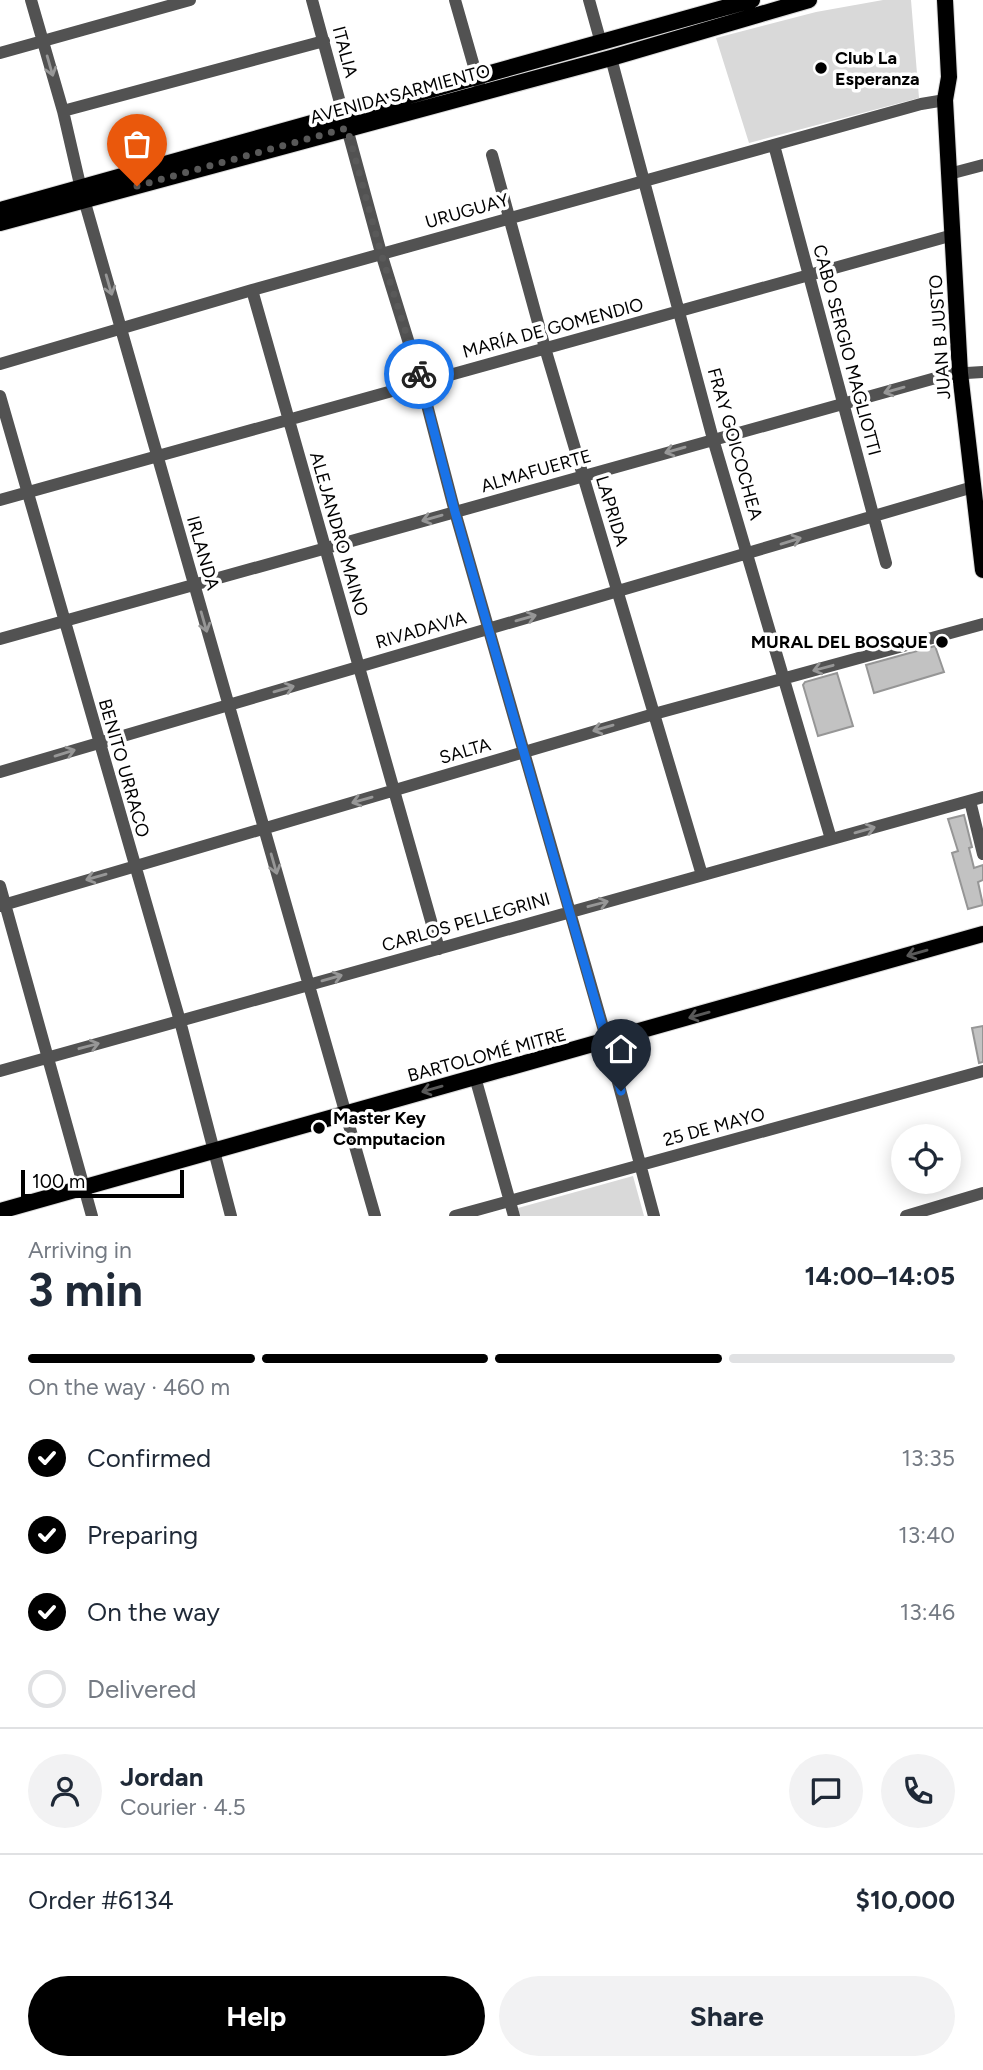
<!DOCTYPE html>
<meta charset="utf-8">
<style>
:root{--surface:#fff;--page:#f2f2f3;--text:#1f2937;--muted:#747a83;--line:#e0e1e3;--accent:#000}
body{margin:0;font-family:Figtree,sans-serif;background:var(--page);color:var(--text);height:100vh;display:flex;flex-direction:column;font-size:26px;white-space:nowrap}
*{box-sizing:border-box;margin:0}
p{font-size:23px;color:var(--muted)}
.icon{flex:none;width:38px;height:38px;fill:none;stroke:currentColor;stroke-width:2;stroke-linecap:round;stroke-linejoin:round}
.map{position:relative;height:1216px;overflow:hidden}
.details{display:flex;flex-direction:column;background:var(--surface);flex:1}
.details>*{flex:none}
.controls{position:absolute;left:891px;top:1124px;display:grid;gap:14px}
.controls a{display:grid;place-items:center;width:70px;height:70px;border-radius:50%;background:var(--surface);box-shadow:0 4px 18px #0003;font-size:35px}
.scale{position:absolute;left:21px;bottom:18px;width:163px;box-sizing:border-box;padding-left:7px;border:4px solid #000;border-top:0;font-size:19px;line-height:24px;white-space:nowrap;color:#000;-webkit-text-stroke:5px #fff;paint-order:stroke}
.pin{position:absolute;display:grid;place-items:center;width:60px;height:60px;color:#fff;margin:-72px -30px;border-radius:50% 50% 50% 0;rotate:-45deg;box-shadow:0 0 7px #0007}
.pin .icon{rotate:45deg}
.courier{position:absolute;display:grid;place-items:center;width:70px;height:70px;margin:-35px;border:5px solid #1a73e8;border-radius:50%;background:#fff;color:#222;box-shadow:0 2px 9px #0007}
.overview em{font-style:normal;font-weight:700}
.overview div{display:flex;flex-direction:column-reverse}
.overview{display:flex;align-items:center;justify-content:space-between;height:119px;padding:0 28px}
h1{font-size:46px;font-weight:700;line-height:52px}
.bar{display:grid;grid-template-columns:repeat(4,1fr);gap:10px 7px;align-content:center;height:84px;padding:0 28px}
.bar i{height:9px;border-radius:5px;background:var(--line)}
.bar .active{background:var(--accent)}
.bar p{grid-column:span 4}
.line{display:flex;align-items:center;gap:18px;padding:0 28px;border-top:2px solid var(--line)}
.line div{flex:1}
.round{display:grid;place-items:center;flex:none;width:74px;height:74px;border-radius:37px;background:var(--page)}
ol{padding:0 28px;list-style:none}
li{display:flex;align-items:center;gap:21px;height:77px}
li p{margin-inline-start:auto}
li .icon{padding:7px;border-radius:50%;background:var(--accent);color:#fff;stroke-width:4}
li:last-child{color:var(--muted)}
li i{width:38px;height:38px;border:4px solid var(--line);border-radius:50%}
.primary-button{display:flex;gap:14px;margin-top:auto;padding:14px 28px}
.primary-button a{flex:1;height:80px;border-radius:42px;background:var(--accent);color:#fff;font-size:28px;font-weight:700;line-height:80px;text-align:center}
.primary-button a+a{background:var(--page);color:var(--text)}
.map>svg:first-child{display:block}
.green{fill:#d9d9d9}
.building{fill:#c2c2c2;stroke:#969696;stroke-width:2}
.lines{fill:none;stroke-linecap:round;stroke-linejoin:round}
.major-casing{stroke:#dbdbdb;stroke-width:18}
.minor{stroke:#525252;stroke-width:12}
.major{stroke:#000;stroke-width:16}
.oneway{stroke:#979797}
.oneway2{stroke:#595959}
.done{stroke:#595959;stroke-width:7;stroke-dasharray:0 12.6}
.route{stroke:#1a73e8;stroke-width:9}
.poi-dot{fill:#000;stroke:#fff;stroke-width:2.5}
.labels{text-anchor:middle;stroke-width:7;stroke-linejoin:round;paint-order:stroke}
.street-label{font-size:18px;fill:#000;stroke:#fff}
.poi-label{font-size:18px;font-weight:bold;fill:#000;stroke:#fff;text-anchor:start}
</style>
<div class="map">
<svg width="983" height="1216" viewBox="0 0 983 1216">
<rect width="100%" height="100%" fill="#fff"/>
<!-- green -->
<path class="green" d="M883 0H911L919 98 749 143 716 38 816 12Z
M633 1176 644 1216H520L518 1208Z"/>
<!-- building -->
<path class="building" d="M935 646 944 672 874 693 866 665Z
M837 673 853 726 818 736 803 685 805 682Z
M964 815 972 847 969 848 974 868 983 865V880L978 882 983 905 968 909 952 853 958 851 948 819Z
M983 1026V1062L979 1063 972 1028Z"/>
<g class="lines">
<!-- major casing -->
<g class="major-casing">
<path id="major" d="M945 0 949 77 945 100 960 373 983 570
M0 210 752 0
M0 223 611 58 809 0
M0 1211 983 934"/>
</g>
<!-- minor -->
<path class="minor" d="M31 0 63 111 81 189 375 1216
M312 0 381 253 421 382 455 512 607 1041 654 1216
M455 0 479 84
M589 0 601 43
M0 53 190 0
M611 58 713 439 831 839
M63 111 324 41
M774 145 886 563
M492 155 545 348 702 875
M949 174 983 165
M252 290 439 949
M0 364 252 290 921 104 945 100
M0 396 180 1021 231 1216
M0 500 953 235
M0 639 950 374 983 372
M0 772 973 487
M970 801 983 854
M0 886 92 1216
M0 906 654 714 983 624
M0 1071 983 797
M475 1077 514 1216
M455 1216 983 1071
M906 1216 983 1193"/>
<!-- major -->
<use href="#major" class="major"/>
</g>
<!-- one-way arrows -->
<defs><path id="oneway-shaft" d="M-6 0H5M1.5-3L5.5 0L1.5 3" fill="none" stroke-width="1.6" stroke-linecap="round" stroke-linejoin="round" transform="scale(1.75)"/></defs>
<g class="oneway">
<use href="#oneway-shaft" transform="translate(50 66) rotate(74)"/>
<use href="#oneway-shaft" transform="translate(109 285) rotate(74)"/>
<use href="#oneway-shaft" transform="translate(894 390) rotate(164)"/>
<use href="#oneway-shaft" transform="translate(675 450) rotate(164)"/>
<use href="#oneway-shaft" transform="translate(432 518) rotate(164)"/>
<use href="#oneway-shaft" transform="translate(791 541) rotate(-17)"/>
<use href="#oneway-shaft" transform="translate(526 618) rotate(-16)"/>
<use href="#oneway-shaft" transform="translate(204 622) rotate(74)"/>
<use href="#oneway-shaft" transform="translate(823 668) rotate(165)"/>
<use href="#oneway-shaft" transform="translate(284 689) rotate(-16)"/>
<use href="#oneway-shaft" transform="translate(603 728) rotate(164)"/>
<use href="#oneway-shaft" transform="translate(65 753) rotate(-17)"/>
<use href="#oneway-shaft" transform="translate(362 800) rotate(164)"/>
<use href="#oneway-shaft" transform="translate(865 830) rotate(-16)"/>
<use href="#oneway-shaft" transform="translate(274 864) rotate(74)"/>
<use href="#oneway-shaft" transform="translate(96 877) rotate(164)"/>
<use href="#oneway-shaft" transform="translate(598 904) rotate(-15)"/>
<use href="#oneway-shaft" transform="translate(332 978) rotate(-16)"/>
<use href="#oneway-shaft" transform="translate(89 1046) rotate(-15)"/>
</g>
<g class="oneway2">
<use href="#oneway-shaft" transform="translate(917 953) rotate(164)"/>
<use href="#oneway-shaft" transform="translate(699 1015) rotate(164)"/>
<use href="#oneway-shaft" transform="translate(432 1089) rotate(164)"/>
</g>
<g class="lines">
<!-- done -->
<path class="done" d="M137 186 347 128 381 253 419 374"/>
<!-- route -->
<path class="route" d="M419 374 455 512 621 1091"/>
</g>
<!-- markers -->
<g class="poi-dot">
<circle cx="821" cy="68" r="7"/>
<circle cx="942" cy="642" r="7"/>
<circle cx="319" cy="1128" r="7"/>
</g>
<g class="labels">
<!-- street labels -->
<g class="street-label">
<text transform="translate(345 52) rotate(75)" y="6">ITALIA</text>
<text transform="translate(400 94) rotate(-15)" y="6">AVENIDA SARMIENTO</text>
<text transform="translate(467 211) rotate(-16)" y="6">URUGUAY</text>
<text transform="translate(553 328) rotate(-15)" y="6">MARÍA DE GOMENDIO</text>
<text transform="translate(940 337) rotate(-94)" y="6">JUAN B JUSTO</text>
<text transform="translate(847 350) rotate(75)" y="6">CABO SERGIO MAGLIOTTI</text>
<text transform="translate(735 444) rotate(74)" y="6">FRAY GOICOCHEA</text>
<text transform="translate(536 471) rotate(-16)" y="6">ALMAFUERTE</text>
<text transform="translate(612 511) rotate(73)" y="6">LAPRIDA</text>
<text transform="translate(339 534) rotate(74)" y="6">ALEJANDRO MAINO</text>
<text transform="translate(203 553) rotate(74)" y="6">IRLANDA</text>
<text transform="translate(421 630) rotate(-16)" y="6">RIVADAVIA</text>
<text transform="translate(465 751) rotate(-16)" y="6">SALTA</text>
<text transform="translate(124 768) rotate(74)" y="6">BENITO URRACO</text>
<text transform="translate(466 922) rotate(-16)" y="6">CARLOS PELLEGRINI</text>
<text transform="translate(487 1055) rotate(-15)" y="6">BARTOLOMÉ MITRE</text>
<text transform="translate(714 1127) rotate(-15)" y="6">25 DE MAYO</text>
</g>
<!-- poi labels -->
<g class="poi-label">
<text x="835" y="64">Club La<tspan x="835" dy="21">Esperanza</tspan></text>
<text x="928" y="648" text-anchor="end">MURAL DEL BOSQUE</text>
<text x="333" y="1124">Master Key<tspan x="333" dy="21">Computacion</tspan></text>
</g>
</g>
</svg>
<div class="controls">
<a><svg class="icon" aria-label="locate" viewBox="0 0 24 24"><circle cx="12" cy="12" r="6"/><path d="M12 2v4M12 18v4M2 12h4M18 12h4"/></svg></a>
</div>
<div class="scale">100 m</div>
<div class="pin" style="left:137px;top:186px;background:#ea580c"><svg class="icon" aria-label="bag" viewBox="0 0 24 24"><path d="M5 8h14l-1 12H6zM9 8a3 3 0 0 1 6 0"/></svg></div>
<div class="pin" style="left:621px;top:1091px;background:#1f2937"><svg class="icon" aria-label="home" viewBox="0 0 24 24"><path d="M3 11l9-7 9 7M6 9v11h12V9"/></svg></div>
<div class="courier" style="left:419px;top:374px"><svg class="icon" aria-label="bike" viewBox="0 0 24 24"><circle cx="6" cy="16" r="4"/><circle cx="18" cy="16" r="4"/><path d="M6 16l4-8h5l3 8M10 8l3 8H6M13 5h3"/></svg></div>
</div>
<section class="details">
<div class="overview"><div><h1>3 min</h1><p>Arriving in</p></div><em>14:00–14:05</em></div>
<div class="bar"><i class="active"></i><i class="active"></i><i class="active"></i><i></i><p>On the way · 460 m</p></div>
<ol>
<li><svg class="icon" aria-label="check" viewBox="0 0 24 24"><path d="M5 12l5 5 9-10"/></svg>Confirmed<p>13:35</p></li>
<li><svg class="icon" aria-label="check" viewBox="0 0 24 24"><path d="M5 12l5 5 9-10"/></svg>Preparing<p>13:40</p></li>
<li><svg class="icon" aria-label="check" viewBox="0 0 24 24"><path d="M5 12l5 5 9-10"/></svg>On the way<p>13:46</p></li>
<li><i></i>Delivered</li>
</ol>
<div class="line" style="height:126px"><a class="round"><svg class="icon" aria-label="person" viewBox="0 0 24 24"><circle cx="12" cy="8" r="4"/><path d="M4 21q1-7 8-7t8 7"/></svg></a><div><b>Jordan</b><p>Courier · 4.5</p></div><a class="round"><svg class="icon" aria-label="chat" viewBox="0 0 24 24"><path d="M4 5h16v11H9l-5 4z"/></svg></a><a class="round"><svg class="icon" aria-label="phone" viewBox="0 0 24 24"><path d="M5 4h4l2 5-3 2q2 4 5 5l2-3 5 2v4C11 20 4 13 5 4z"/></svg></a></div>
<div class="line" style="height:91px"><div>Order #6134</div><b>$10,000</b></div>
<div class="primary-button"><a>Help</a><a>Share</a></div>
</section>
